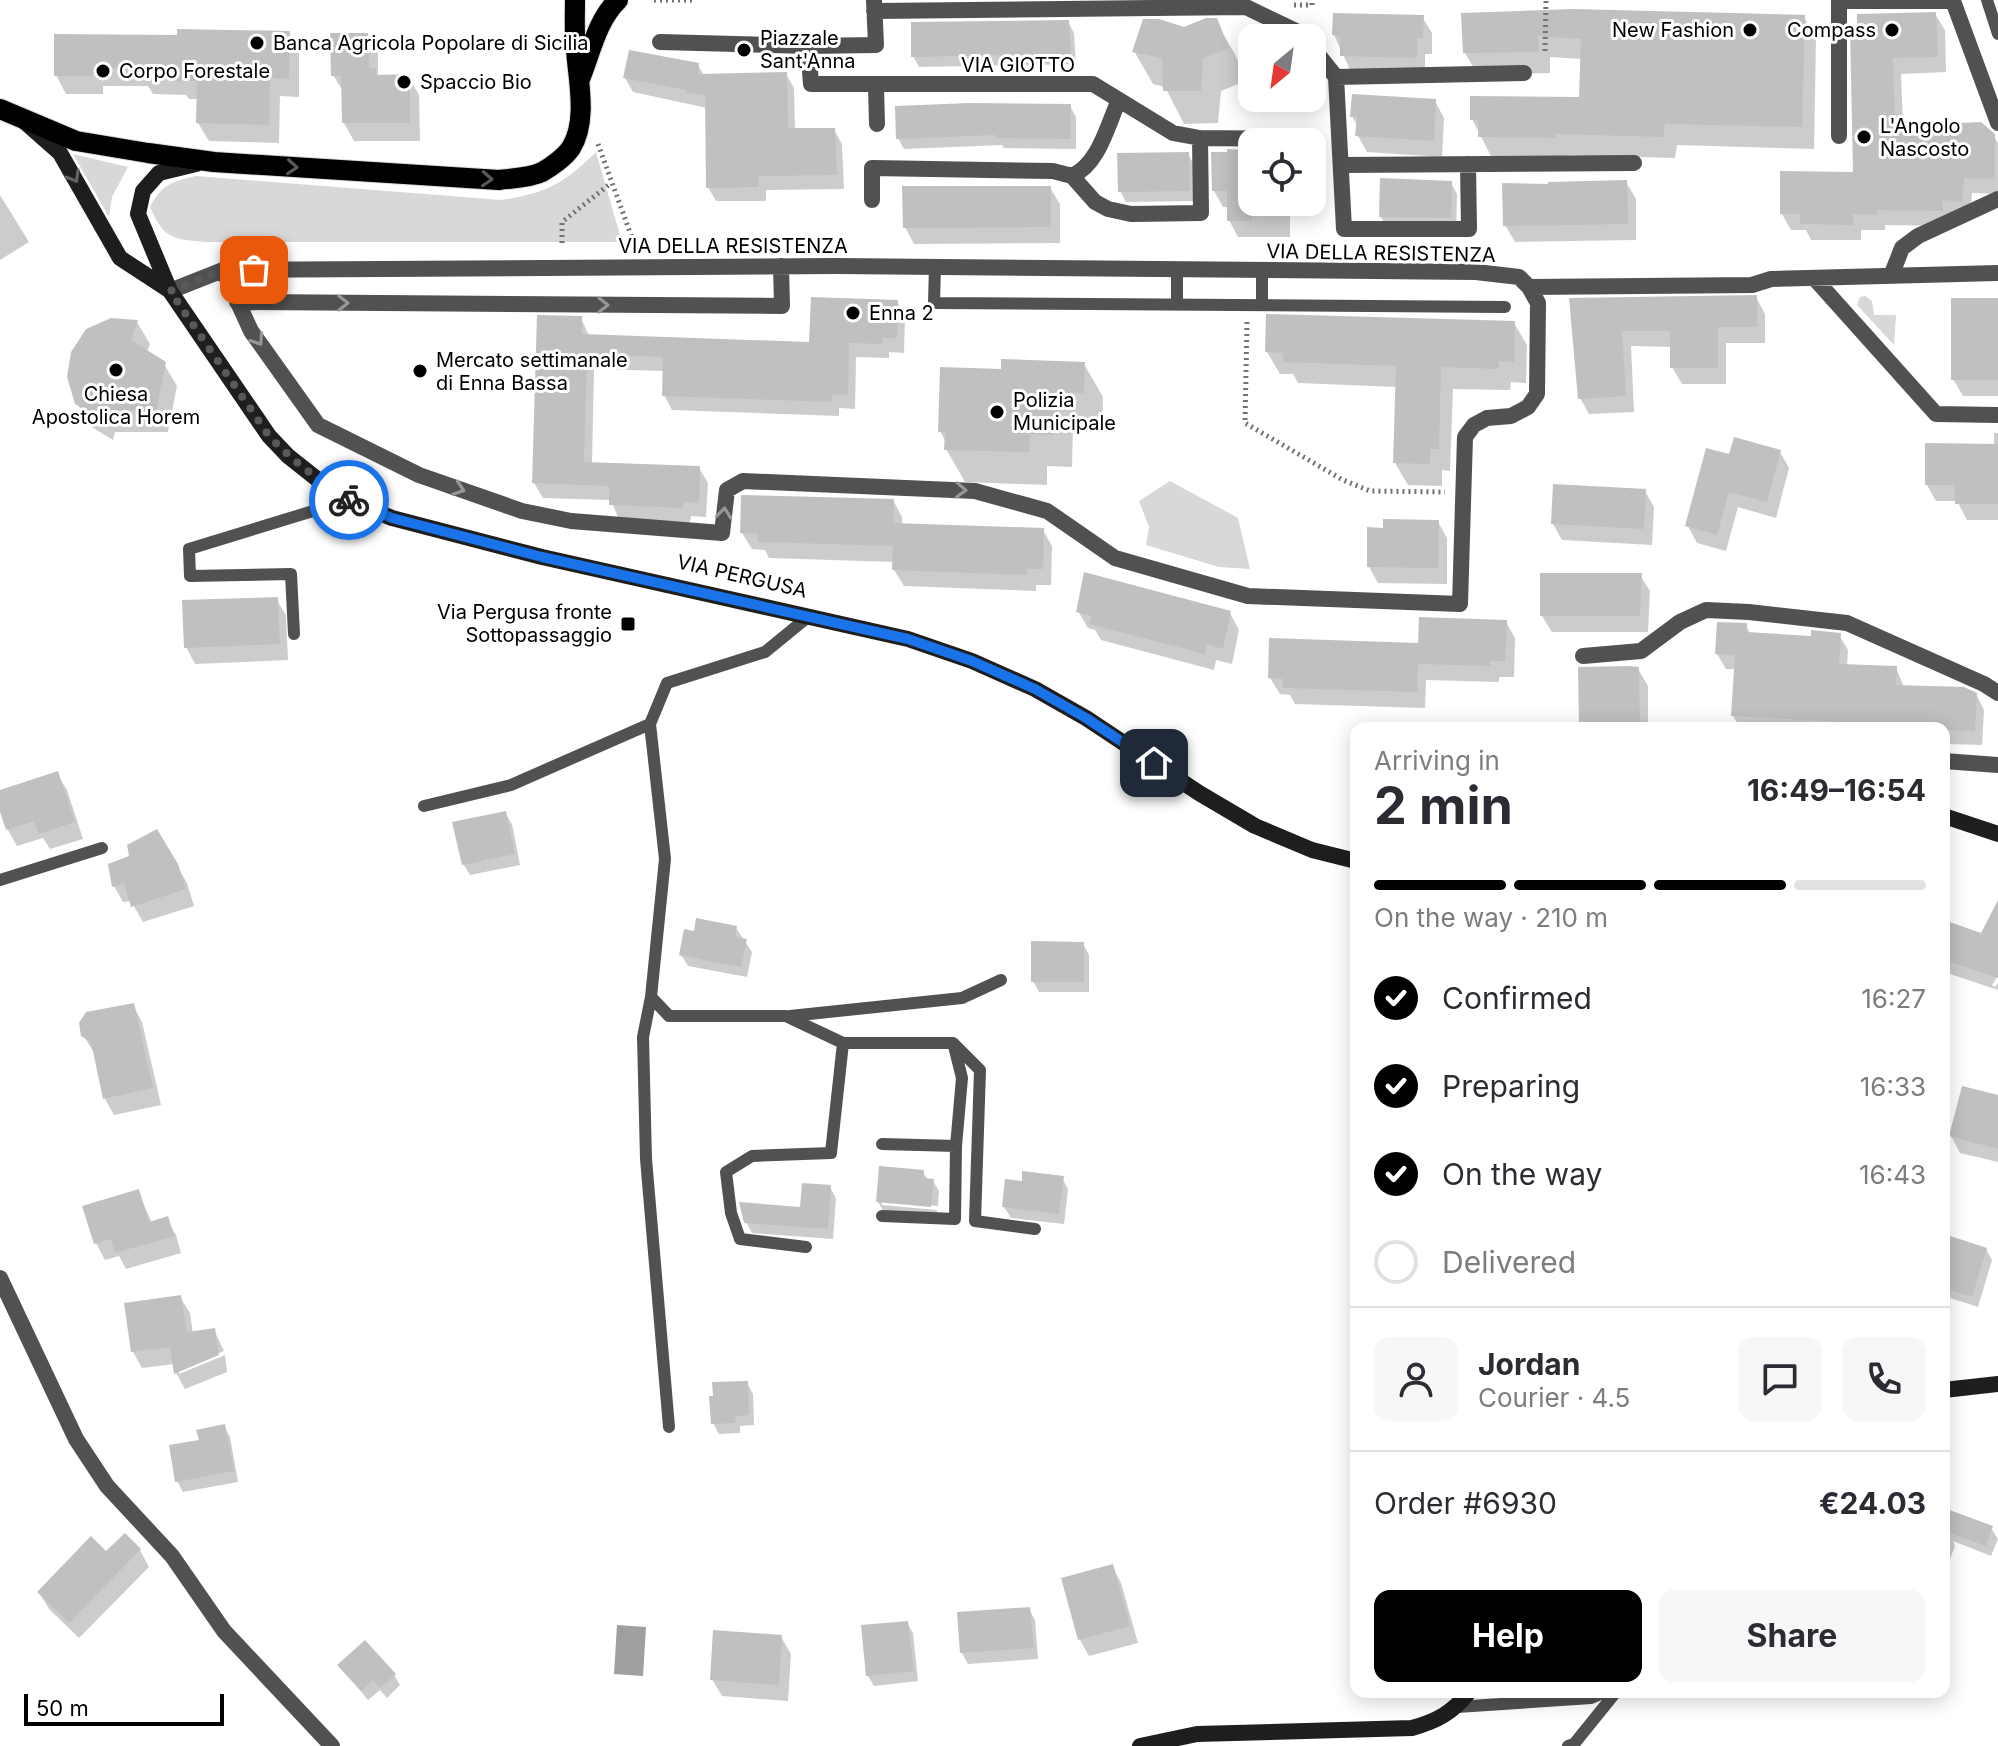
<!DOCTYPE html>
<meta charset="utf-8">
<style>
:root{--surface:#fff;--page:#f7f7f7;--text:#2b2b33;--muted:#7c7c81;--line:#e1e1e2;--accent:#000}
body{margin:0;font-family:Inter,sans-serif;background:var(--page);color:var(--text);height:100vh;display:flex;flex-direction:column;font-size:30px;white-space:nowrap}
*{box-sizing:border-box;margin:0}
p{font-size:26px;color:var(--muted)}
.icon{flex:none;width:44px;height:44px;fill:none;stroke:currentColor;stroke-width:2;stroke-linecap:round;stroke-linejoin:round}
.map{position:relative;flex:1;overflow:hidden}
.drawer{position:absolute;left:1350px;top:722px;width:600px;height:976px;display:flex;flex-direction:column;background:var(--surface);border-radius:16px;box-shadow:0 4px 20px #0003}
.drawer>*{flex:none}
.needle{width:52px;rotate:209deg}
.buttons{position:absolute;left:1238px;top:24px;display:grid;gap:16px}
.buttons a{display:grid;place-items:center;width:88px;height:88px;border-radius:16px;background:var(--surface);box-shadow:0 4px 20px #0003;font-size:40px}
.scale{position:absolute;left:24px;bottom:20px;width:200px;box-sizing:border-box;padding-left:8px;border:4px solid #000;border-top:0;font-size:22px;line-height:28px;white-space:nowrap;color:#000;-webkit-text-stroke:6px #fff;paint-order:stroke}
.pin{position:absolute;display:grid;place-items:center;width:68px;height:68px;color:#fff;margin:-34px;border-radius:16px;box-shadow:0 4px 12px #0006}
.courier{position:absolute;display:grid;place-items:center;width:80px;height:80px;margin:-40px;border:6px solid #1a73e8;border-radius:50%;background:#fff;color:#222;box-shadow:0 2px 10px #0007}
.summary em{font-style:normal;font-weight:700}
.summary div{display:flex;flex-direction:column-reverse}
.summary{display:flex;align-items:center;justify-content:space-between;height:136px;padding:0 24px}
h1{font-size:52px;font-weight:700;line-height:60px}
.bar{display:grid;grid-template-columns:repeat(4,1fr);gap:12px 8px;align-content:center;height:96px;padding:0 24px}
.bar i{height:10px;border-radius:6px;background:var(--line)}
.bar .on{background:var(--accent)}
.bar p{grid-column:span 4}
.line{display:flex;align-items:center;gap:20px;padding:0 24px;border-top:2px solid var(--line)}
.line div{flex:1}
.round{display:grid;place-items:center;flex:none;width:84px;height:84px;border-radius:16px;background:var(--page)}
ol{padding:0 24px;list-style:none}
li{display:flex;align-items:center;gap:24px;height:88px}
li p{margin-inline-start:auto}
li .icon{padding:8px;border-radius:50%;background:var(--accent);color:#fff;stroke-width:4}
li:last-child{color:var(--muted)}
li i{width:44px;height:44px;border:4px solid var(--line);border-radius:50%}
.primary-button{display:flex;gap:16px;margin-top:auto;padding:16px 24px}
.primary-button a{flex:1;height:92px;border-radius:16px;background:var(--accent);color:#fff;font-size:32px;font-weight:700;line-height:92px;text-align:center}
.primary-button a+a{background:var(--page);color:var(--text)}
.map>svg:first-child{display:block}
.green{fill:#d8d8d8}
.water{fill:#9f9f9f}
.shadow{fill:#0003}
.building{fill:#c0c0c0}
.lines{fill:none;stroke-linecap:round;stroke-linejoin:round}
.primary-casing{stroke:#dbdbdb;stroke-width:22}
.path{stroke:#737373;stroke-width:5;stroke-dasharray:2 4;stroke-linecap:butt}
.lane{stroke:#515151;stroke-width:12}
.street{stroke:#515151;stroke-width:16}
.secondary{stroke:#1e1e1e;stroke-width:16}
.primary{stroke:#000;stroke-width:20}
.oneway{stroke:#595959}
.oneway2{stroke:#626262}
.oneway3{stroke:#979797}
.done{stroke:#595959;stroke-width:8;stroke-dasharray:0 14.4}
.route{stroke:#1a73e8;stroke-width:10}
.poi-dot{fill:#000;stroke:#fff;stroke-width:3}
.labels{text-anchor:middle;stroke-width:6;stroke-linejoin:round;paint-order:stroke}
.poi-label{font-size:20px;fill:#000;stroke:#fff;text-anchor:start}
.street-label{font-size:20px;fill:#000;stroke:#fff}
</style>
<div class="map">
<svg width="1998" height="1746" viewBox="0 0 1998 1746">
<rect width="100%" height="100%" fill="#fff"/>
<!-- green -->
<path class="green" d="M596 152 622 242H206C174 239 164 240 150 207 161 185 173 181 196 176L501 200C547 193 563 184 596 152Z
M73 154 128 167 112 197 109 217Z
M1865 296 1872 301 1874 315H1896L1894 345 1857 305 1860 297Z
M1170 481 1238 518 1250 569 1219 567 1146 545 1149 527 1139 501Z"/>
<!-- water -->
<path class="water" d="M617 1625 646 1627 643 1676 614 1674Z"/>
<!-- shadow -->
<path class="shadow" d="M1935 14 1945 30 1946 72 1901 74 1903 127 1994 136 1998 143V194L1972 193 1970 217 1951 226 1885 225V230H1861V240H1811L1806 230H1791L1782 214 1855 174 1852 31Z
M1463 15 1804 17 1816 39 1814 149 1677 145 1675 158 1567 155V159L1492 158 1472 119 1581 99 1582 59 1550 57V73L1478 75 1465 53Z
M1422 17 1432 33V54H1425V73L1351 72 1334 35Z
M1215 20 1235 54 1246 81 1221 91 1218 123 1184 124 1165 87 1153 84 1134 51 1184 29Z
M1068 22 1074 33 1076 64 919 67 913 56Z
M288 33 299 51V97L280 96 279 143 209 141 198 123 199 99H189L186 95 153 94 148 86H103V94H66L56 75 179 37Z
M367 35 378 53V77L408 76 419 95 420 141H354L344 123V93L333 75Z
M698 65 704 76 786 74 794 88 795 130H834L842 144 844 189 766 190V201H716L708 187 707 108 633 92 625 78Z
M1435 101 1444 118 1442 157 1367 152 1358 136V127L1352 116Z
M1070 106 1076 117V149L1004 148 1002 145 904 149 898 138Z
M1252 152V202H1294V208H1290V237H1238L1229 220V207H1223L1214 191Z
M1188 154 1194 165 1195 201 1126 202 1120 191Z
M1626 182 1636 199V240L1515 242 1505 225 1550 186Z
M1451 183 1457 194 1456 228 1387 227 1381 217Z
M1050 188 1060 204V243L914 244 905 227Z
M0 195 29 242 0 260Z
M1756 297 1765 314V343H1726V384H1682L1672 367V347L1631 346 1634 412 1589 414 1580 398 1571 300Z
M1998 300V396H1963L1953 379Z
M897 302 905 316 904 353 889 352V358L856 357 855 409 839 408V416L672 410 664 395V371L594 369 592 464 699 468 708 483 706 517 691 516 690 522 619 520 611 500 543 498 534 483 581 318 589 336 811 344Z
M137 322 150 344 147 352 164 364 177 386 168 432H115L113 440 90 426 77 403Z
M1514 323 1527 345 1526 383 1511 382 1510 390 1453 389 1450 471 1442 470V486L1408 485 1395 463 1397 387 1298 383 1293 374H1280L1267 352Z
M1084 364 1103 397 1102 425 1073 424 1072 467 1047 466V485L965 482 946 449V442L940 431 1003 371Z
M1994 433H1998V520H1967L1957 501H1936L1927 485 1994 446Z
M1780 452 1789 468 1776 518 1738 507 1726 551 1697 543 1688 526 1730 457Z
M1645 491 1654 507 1652 545 1562 540 1553 524Z
M893 500 902 517V525L1043 530 1052 546 1051 585H1036V591L904 586 894 570V562L769 558 765 550 752 549 742 533Z
M1438 522 1447 538V584L1378 583 1369 567Z
M1640 575 1650 591 1648 632H1552L1542 616Z
M276 599 286 615 288 660 195 664 186 647Z
M1078 611 1230 613 1239 630 1232 664 1216 660 1214 670 1101 640 1095 630 1088 628Z
M1506 622 1515 638 1514 677H1499V682L1426 680 1425 708 1295 704 1290 695 1280 694 1270 678 1420 645Z
M1746 625 1751 635 1813 638 1839 635 1848 650 1847 666 1896 668 1904 687 1976 694 1984 710 1982 745 1944 744V728H1740L1733 716 1736 669H1726L1717 654Z
M1638 669 1648 686V728H1581Z
M57 774 67 790 83 839 50 849 43 838 17 846 8 830 0 806V792Z
M505 813 512 824 520 865 470 875 464 865 455 824Z
M157 831 187 883 194 906 143 922 131 901 123 902 114 886 131 857Z
M1998 904V976L1992 985 1995 987 1998 983V990L1944 972V922L1982 935Z
M736 928 752 952 747 977 688 966 681 955 696 933Z
M1083 944 1089 955V992H1039L1033 981Z
M133 1005 142 1022 161 1105 114 1115 105 1099 95 1054 83 1035Z
M1998 1097V1162L1960 1153 1951 1136Z
M923 1172 928 1180 933 1181 939 1191 938 1206 882 1201V1205L937 1210 936 1217 884 1212 878 1202Z
M1062 1178 1068 1189 1064 1224 1011 1218 1004 1207 1023 1183Z
M830 1187 836 1198 833 1239 752 1233 746 1222 802 1209Z
M138 1192 152 1223 167 1219 176 1235 181 1253 126 1269 119 1256 105 1260 96 1243Z
M1944 1236 1986 1249 1992 1260 1978 1307 1944 1296Z
M180 1297 190 1313 193 1334 214 1330 224 1351 179 1369V1374L225 1355 227 1372 185 1389 176 1373 174 1364 142 1368 133 1352 126 1305Z
M747 1383 753 1394 754 1425 740 1426V1433L719 1434 713 1423Z
M224 1426 230 1437 238 1482 183 1492 177 1481 201 1441Z
M1944 1511 1991 1528 1998 1539 1991 1556 1953 1541 1955 1546 1947 1567 1944 1566Z
M140 1550 149 1567 79 1638 49 1609 39 1592Z
M1112 1566 1121 1583 1138 1643 1089 1656 1080 1640 1063 1579Z
M1029 1609 1035 1620 1038 1659 968 1664 962 1653 959 1614Z
M907 1623 913 1633 918 1681 874 1686 868 1676Z
M1944 1633 1950 1643 1944 1651Z
M781 1637 791 1654 788 1701 722 1696 712 1679Z
M339 1665 394 1675 400 1685 387 1698 380 1690 368 1700Z"/>
<!-- building -->
<path class="building" d="M1574 9 1805 15 1802 127 1665 124 1663 137 1555 134V138L1478 137V120H1470V96L1579 97 1581 39 1538 36 1539 52 1463 53 1461 13Z
M1936 12 1938 57 1893 58 1895 126 1981 122 1995 134V179L1964 178 1962 202 1943 200V211L1877 210V215L1853 214V225L1800 224V214H1780V171L1853 172 1850 29H1857V14Z
M1333 13 1424 15 1423 38H1417V58L1340 56V36L1332 35Z
M1206 18H1217L1229 48 1203 58 1201 91H1163L1162 58 1132 52 1143 19H1159L1184 27Z
M1069 20 1071 54 911 57V22Z
M177 29 290 31 289 79 270 78 269 125 196 123 197 81H176L177 77 140 76V68H93V76H54V34L177 35Z
M330 33H368L369 68H376V75L410 74V123H342L341 76H331Z
M629 50 699 63 698 74 787 72 788 128H835L837 175 759 176V187L706 188 705 95 686 93 687 90 623 78Z
M1352 94 1436 99 1434 141 1355 136 1357 117H1350Z
M970 103 1071 104V139L996 138V135L896 139 895 106Z
M1227 149 1252 150V221H1227V191H1212L1211 152H1227Z
M1189 152 1190 191 1118 192 1117 153Z
M1380 178 1452 181 1451 218 1379 217Z
M1627 180 1628 224 1503 226 1502 183 1548 184V182Z
M902 186H1051V227L903 228Z
M1757 295V327H1718V368H1670V331H1622L1626 396 1578 399 1569 298Z
M811 297 898 300 897 338H882V344L849 343 848 395 832 394 831 402 662 396 663 357 587 354 584 462 700 466 699 503 683 502V508L609 505V486L532 483 537 315 582 316V334L809 342Z
M1951 298H1998V380H1951Z
M1266 314 1515 321 1514 362 1499 361 1498 369 1441 367 1439 449H1430V464L1393 463 1396 366 1283 362V353L1265 352Z
M111 318 138 320 131 340 166 362 156 411 103 410 101 420 75 404 67 377 71 352 86 329Z
M1001 359 1085 362 1084 393 1055 392 1054 435 1030 434 1029 452 944 450 945 432H938L940 367 1001 369Z
M1734 437 1781 450 1767 502 1729 492 1717 535 1685 526 1706 448 1729 454Z
M1925 443 1998 444V504H1955V485H1925Z
M1553 484 1646 489 1644 529 1551 524Z
M741 495 894 499 893 523 1044 528 1043 569H1027V575L892 570 893 546 758 542V534L740 533Z
M1383 519 1439 520 1438 568 1367 567V527L1383 528Z
M1084 572 1231 611 1223 649 1207 644 1205 654 1089 624 1091 616 1076 612Z
M1540 573H1642L1640 616H1540Z
M278 597 280 644 184 648 182 600Z
M1419 617 1507 620 1505 661H1490V666L1418 664 1417 692 1283 688V679L1268 678 1269 638 1418 643Z
M1717 622 1747 623 1746 632 1811 636V630L1841 633 1839 664 1897 666 1896 685 1964 687 1977 693 1975 731 1860 726V723L1731 716 1735 655 1715 654Z
M1628 666 1639 667 1640 728H1579L1578 667Z
M58 771 75 822 39 834 34 821 6 830 0 812V790Z
M506 811 515 854 462 865 452 822Z
M157 829 178 864 186 889 131 907 124 884 112 887 108 864 129 856 127 845Z
M1998 900V978L1944 960V920L1981 933Z
M696 918 737 926 735 937 747 939 741 967 679 955 684 929 694 931Z
M1031 941 1084 942V982H1031Z
M134 1003 153 1088 103 1099 91 1042 81 1036 79 1023 86 1012Z
M1962 1086 1998 1095V1149L1949 1136Z
M879 1166 924 1170 923 1178 934 1179 931 1207 876 1202Z
M1022 1171 1064 1176 1059 1214 1002 1207 1005 1179 1022 1181Z
M802 1183 831 1185 828 1229 744 1223 739 1202 800 1207Z
M139 1189 149 1222 168 1216 174 1236 115 1253 111 1239 94 1244 82 1206Z
M1944 1234 1987 1248 1972 1297 1944 1288Z
M181 1295 187 1332 215 1328 219 1355 174 1374 170 1347 131 1352 124 1303Z
M748 1381 749 1415 735 1416 736 1423 711 1424 709 1396H713L712 1382Z
M225 1424 234 1471 175 1482 169 1445 199 1440 196 1430Z
M1944 1508 1993 1526 1986 1546 1944 1531Z
M125 1533 141 1549 69 1623 37 1592 91 1536 106 1551Z
M1113 1564 1130 1626 1078 1640 1061 1578Z
M1030 1607 1034 1648 960 1653 957 1612Z
M908 1621 914 1671 866 1676 861 1625Z
M713 1630 782 1635 779 1685 710 1680Z
M365 1640 396 1674 380 1688 373 1680 361 1691 337 1665Z"/>
<g class="lines">
<!-- primary casing -->
<g class="primary-casing">
<path id="primary" d="M580 79C591 52 597 20 618 0
M0 109 76 141 148 153 214 162 499 180C513 178 530 178 542 172 551 167 565 157 571 148 588 121 578 79 576 50 574 33 575 16 575 0"/>
</g>
<!-- path -->
<path class="path" d="M654 0H696
M1294 5H1312V0
M1545 51 1546 0
M598 144 632 238
M562 243V222L611 183
M1247 322 1245 423 1343 480 1370 491 1445 492"/>
<!-- lane -->
<path class="lane" d="M1987 0 1998 34
M935 266 934 303 1505 307
M1262 270V305
M1177 304V269
M809 616 765 652 667 683 650 724 665 859 651 997 669 1016H786L843 1043H953L980 1070 975 1221 1035 1229
M294 634 291 574 190 576 189 549 349 500
M424 806 511 785 650 724
M0 880 102 848
M651 997 643 1037 646 1159 669 1427
M790 1016 962 998 1001 980
M882 1144 956 1146 962 1078 954 1046
M882 1216 955 1219 956 1146
M806 1247 740 1239 731 1213 726 1172 752 1156 831 1153 843 1043
M1457 1707 1591 1698 1605 1692
M1568 1746 1574 1744 1616 1692"/>
<!-- street -->
<path class="street" d="M874 0 876 45 808 46 811 84H1093L1173 133 1200 138 1289 139
M1839 1H1953L1998 123
M874 11 1246 7 1300 33 1304 38
M660 42 808 46
M1312 47 1336 77 1344 229H1469L1468 164
M1336 77 1524 73
M876 86 877 124
M1839 136V0
M1341 165 1634 163
M1072 176C1099 164 1107 126 1119 100
M872 200V168L1053 171 1072 176 1095 202 1108 209 1131 214 1201 213 1200 138
M1891 276 1902 248 1918 236 1998 199
M1815 279 1936 414 1998 415
M1529 287 1752 285 1771 279 1998 273
M170 291 223 270 837 266 1476 272 1519 277 1529 287 1538 303 1537 394 1528 407 1511 416 1487 418 1474 425 1465 437 1460 604 1248 596 1115 558 1047 511 975 491 743 481 727 490 722 533 571 521 522 511 419 475 318 425 251 331 223 270
M237 302 782 306 781 266
M1583 656 1641 651 1680 622 1706 610 1749 612 1847 623 1984 684 1998 693
M1944 761 1998 765
M0 1278 76 1439 107 1486 172 1556 224 1631 332 1746"/>
<!-- secondary -->
<path class="secondary" d="M26 123 60 153 120 258 169 290
M196 164 159 173 143 191 138 214 170 291 269 436 288 456 317 479 349 500 392 518 542 557 908 639 972 661 1035 689 1086 718 1199 793 1255 826 1312 850 1356 861
M1944 816 1998 834
M1944 1390 1998 1384
M1140 1746 1197 1734 1412 1728C1437 1721 1452 1713 1469 1692"/>
<!-- primary -->
<use href="#primary" class="primary"/>
</g>
<!-- one-way arrows -->
<defs><path id="oneway-chevron" d="M-2-3.5L2.5 0L-2 3.5" fill="none" stroke-width="1.6" stroke-linecap="round" stroke-linejoin="round" transform="scale(2)"/></defs>
<g class="oneway">
<use href="#oneway-chevron" transform="translate(292 167) rotate(4)"/>
<use href="#oneway-chevron" transform="translate(487 179) rotate(3)"/>
</g>
<use class="oneway2" href="#oneway-chevron" transform="translate(74 177) rotate(60)"/>
<g class="oneway3">
<use href="#oneway-chevron" transform="translate(343 303)"/>
<use href="#oneway-chevron" transform="translate(603 305)"/>
<use href="#oneway-chevron" transform="translate(258 340) rotate(56)"/>
<use href="#oneway-chevron" transform="translate(459 489) rotate(19)"/>
<use href="#oneway-chevron" transform="translate(961 490) rotate(2)"/>
<use href="#oneway-chevron" transform="translate(724 513) rotate(-84)"/>
</g>
<g class="lines">
<!-- done -->
<path class="done" d="M254 270H223L170 291 269 436C293 461 319 481 349 500"/>
<!-- route -->
<path class="route" d="M349 500 392 518 542 557 908 639 972 661 1035 689 1086 718 1154 763"/>
</g>
<!-- markers -->
<g class="poi-dot">
<circle cx="1750" cy="30" r="8"/>
<circle cx="1892" cy="30" r="8"/>
<circle cx="257" cy="43" r="8"/>
<circle cx="744" cy="50" r="8"/>
<circle cx="103" cy="71" r="8"/>
<circle cx="404" cy="82" r="8"/>
<circle cx="1864" cy="137" r="8"/>
<circle cx="853" cy="313" r="8"/>
<circle cx="116" cy="370" r="8"/>
<circle cx="420" cy="371" r="8"/>
<circle cx="997" cy="412" r="8"/>
<rect x="620" y="616" width="16" height="16" rx="4"/>
</g>
<g class="labels">
<!-- poi labels -->
<g class="poi-label">
<text x="1734" y="37" text-anchor="end">New Fashion</text>
<text x="1876" y="37" text-anchor="end">Compass</text>
<text x="760" y="45">Piazzale<tspan x="760" dy="23">Sant'Anna</tspan></text>
<text x="273" y="50">Banca Agricola Popolare di Sicilia</text>
<text x="119" y="78">Corpo Forestale</text>
<text x="420" y="89">Spaccio Bio</text>
<text x="1880" y="133">L'Angolo<tspan x="1880" dy="23">Nascosto</tspan></text>
<text x="869" y="320">Enna 2</text>
<text x="436" y="367">Mercato settimanale<tspan x="436" dy="23">di Enna Bassa</tspan></text>
<text x="116" y="401" text-anchor="middle">Chiesa<tspan x="116" dy="23">Apostolica Horem</tspan></text>
<text x="1013" y="407">Polizia<tspan x="1013" dy="23">Municipale</tspan></text>
<text x="612" y="619" text-anchor="end">Via Pergusa fronte<tspan x="612" dy="23">Sottopassaggio</tspan></text>
</g>
<!-- street labels -->
<g class="street-label">
<text x="1018" y="72">VIA GIOTTO</text>
<text x="733" y="253">VIA DELLA RESISTENZA</text>
<text transform="translate(1381 253) rotate(1)" y="7">VIA DELLA RESISTENZA</text>
<text transform="translate(742 576) rotate(13)" y="7">VIA PERGUSA</text>
</g>
</g>
</svg>
<div class="buttons">
<a><svg class="needle" viewBox="-14 -14 28 28"><path d="M0-13l5 13h-10z" fill="#e53935"/><path d="M0 13l5-13h-10z" fill="#7c7c81"/></svg></a>
<a><svg class="icon" aria-label="locate" viewBox="0 0 24 24"><circle cx="12" cy="12" r="6"/><path d="M12 2v4M12 18v4M2 12h4M18 12h4"/></svg></a>
</div>
<div class="scale">50 m</div>
<div class="pin" style="left:254px;top:270px;background:#ea580c"><svg class="icon" aria-label="bag" viewBox="0 0 24 24"><path d="M5 8h14l-1 12H6zM9 8a3 3 0 0 1 6 0"/></svg></div>
<div class="pin" style="left:1154px;top:763px;background:#1f2937"><svg class="icon" aria-label="home" viewBox="0 0 24 24"><path d="M3 11l9-7 9 7M6 9v11h12V9"/></svg></div>
<div class="courier" style="left:349px;top:500px"><svg class="icon" aria-label="bike" viewBox="0 0 24 24"><circle cx="6" cy="16" r="4"/><circle cx="18" cy="16" r="4"/><path d="M6 16l4-8h5l3 8M10 8l3 8H6M13 5h3"/></svg></div>
<section class="drawer">
<div class="summary"><div><h1>2 min</h1><p>Arriving in</p></div><em>16:49–16:54</em></div>
<div class="bar"><i class="on"></i><i class="on"></i><i class="on"></i><i></i><p>On the way · 210 m</p></div>
<ol>
<li><svg class="icon" aria-label="check" viewBox="0 0 24 24"><path d="M5 12l5 5 9-10"/></svg>Confirmed<p>16:27</p></li>
<li><svg class="icon" aria-label="check" viewBox="0 0 24 24"><path d="M5 12l5 5 9-10"/></svg>Preparing<p>16:33</p></li>
<li><svg class="icon" aria-label="check" viewBox="0 0 24 24"><path d="M5 12l5 5 9-10"/></svg>On the way<p>16:43</p></li>
<li><i></i>Delivered</li>
</ol>
<div class="line" style="height:144px"><a class="round"><svg class="icon" aria-label="person" viewBox="0 0 24 24"><circle cx="12" cy="8" r="4"/><path d="M4 21q1-7 8-7t8 7"/></svg></a><div><b>Jordan</b><p>Courier · 4.5</p></div><a class="round"><svg class="icon" aria-label="chat" viewBox="0 0 24 24"><path d="M4 5h16v11H9l-5 4z"/></svg></a><a class="round"><svg class="icon" aria-label="phone" viewBox="0 0 24 24"><path d="M5 4h4l2 5-3 2q2 4 5 5l2-3 5 2v4C11 20 4 13 5 4z"/></svg></a></div>
<div class="line" style="height:104px"><div>Order #6930</div><b>€24.03</b></div>
<div class="primary-button"><a>Help</a><a>Share</a></div>
</section>
</div>
